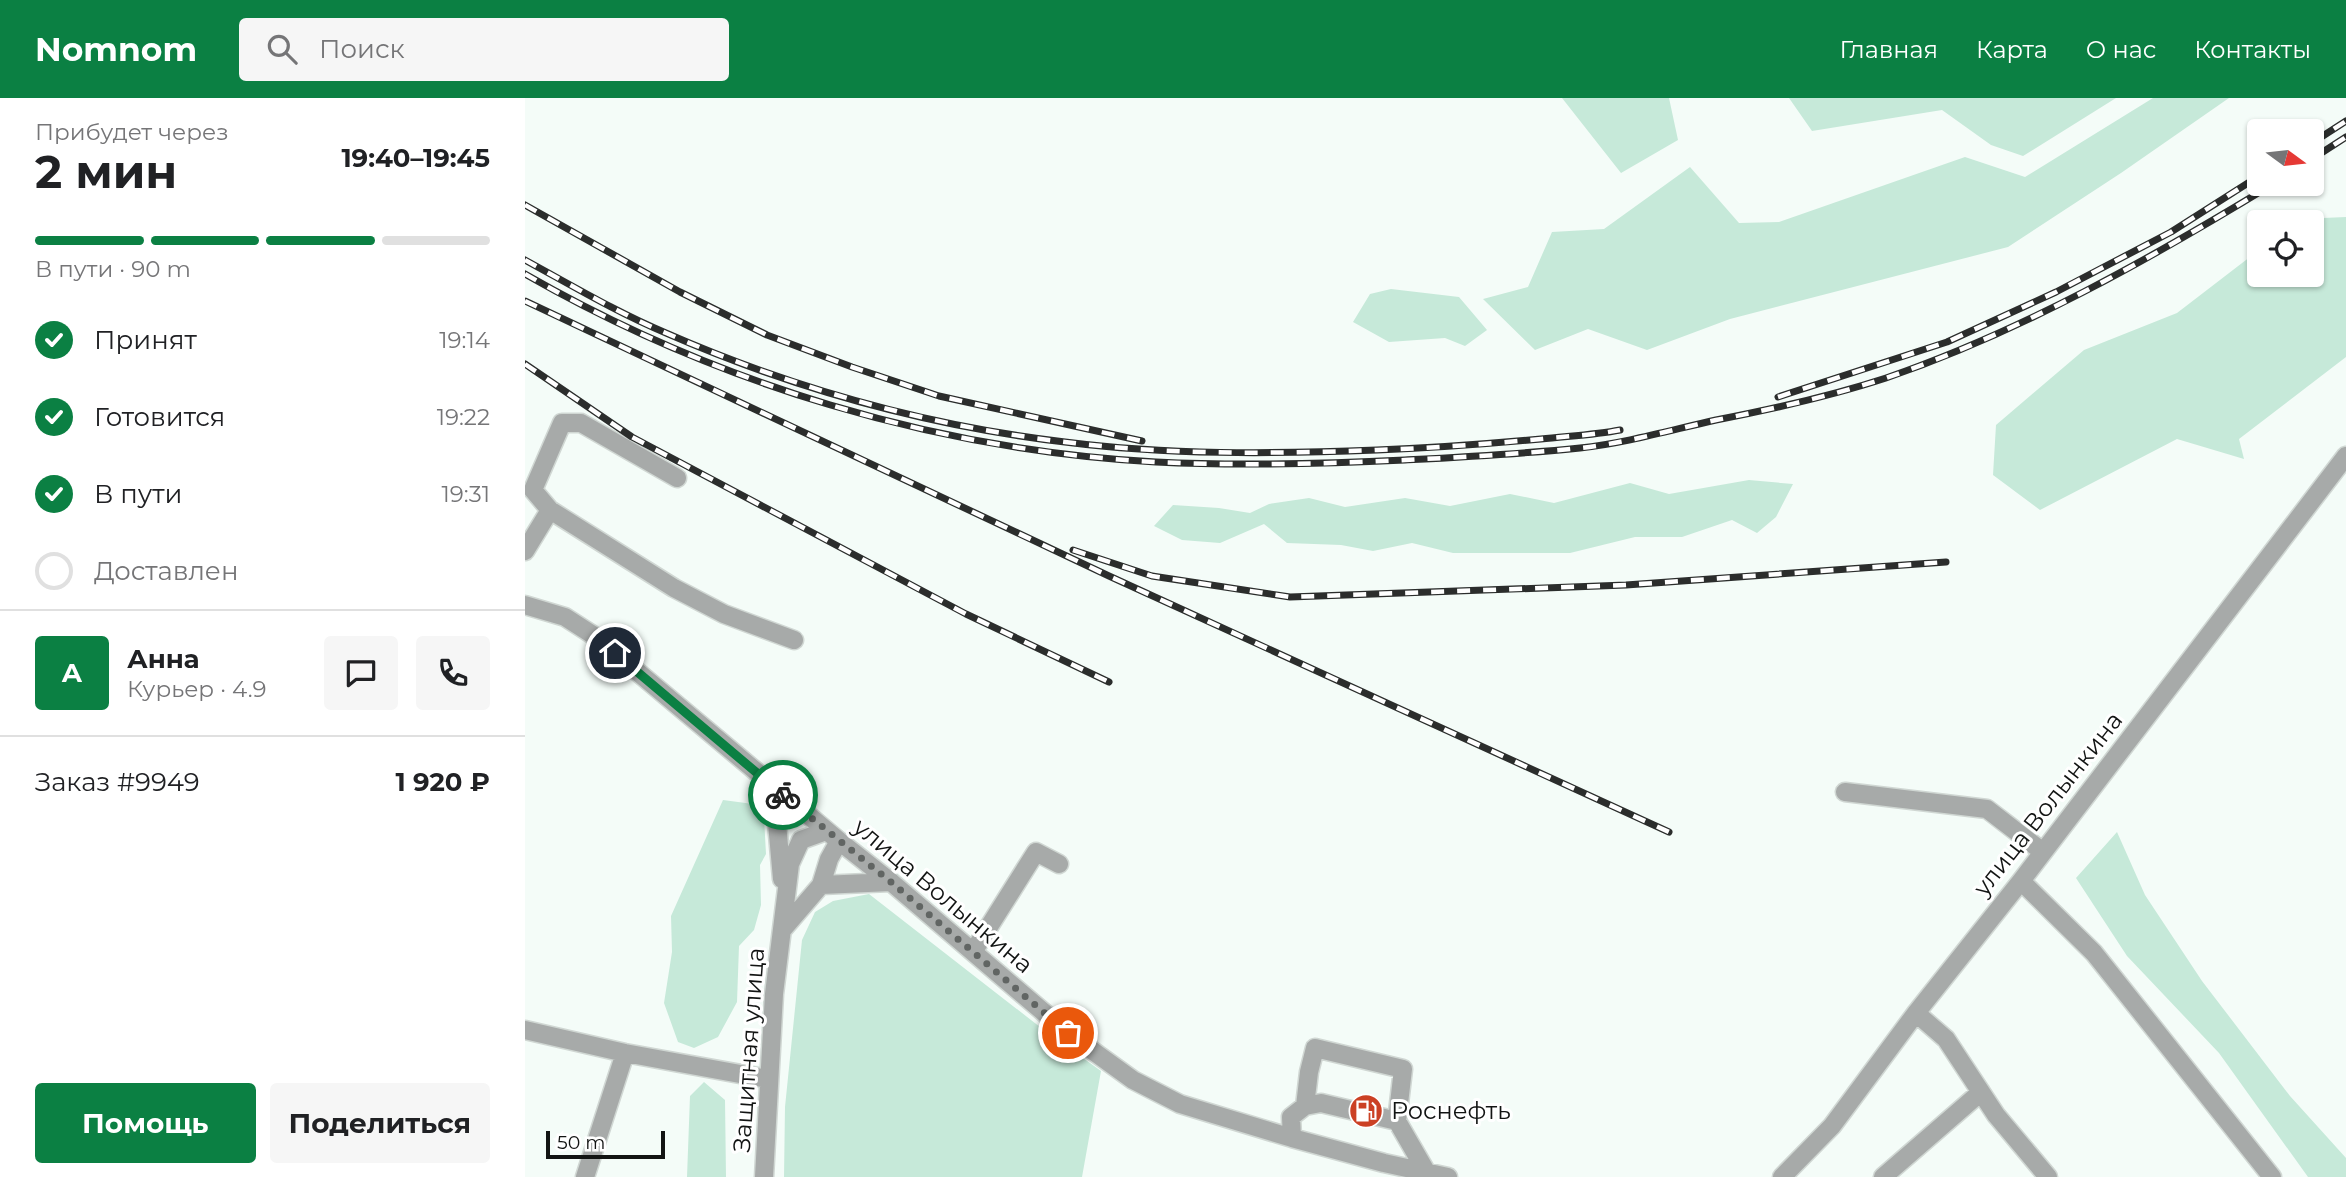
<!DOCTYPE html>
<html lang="ru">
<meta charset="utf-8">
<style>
:root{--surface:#fff;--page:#f6f6f6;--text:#202124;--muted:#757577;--line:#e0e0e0;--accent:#0b8043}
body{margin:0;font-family:Montserrat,sans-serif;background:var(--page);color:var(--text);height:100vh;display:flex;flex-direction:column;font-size:26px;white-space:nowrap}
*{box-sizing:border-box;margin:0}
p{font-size:23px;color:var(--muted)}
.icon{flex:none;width:38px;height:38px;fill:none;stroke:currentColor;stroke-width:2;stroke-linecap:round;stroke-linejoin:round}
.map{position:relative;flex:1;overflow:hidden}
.details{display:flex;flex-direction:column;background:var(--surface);width:525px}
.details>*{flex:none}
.needle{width:46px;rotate:105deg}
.tools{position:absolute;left:1722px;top:21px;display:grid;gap:14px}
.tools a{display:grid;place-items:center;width:77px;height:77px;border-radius:7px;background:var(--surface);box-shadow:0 2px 5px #0004;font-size:35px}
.scale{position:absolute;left:21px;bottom:18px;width:119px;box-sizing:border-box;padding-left:7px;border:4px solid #121413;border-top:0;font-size:19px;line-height:24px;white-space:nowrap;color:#121413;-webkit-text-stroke:5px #fff;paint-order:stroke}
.pin{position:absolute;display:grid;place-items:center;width:60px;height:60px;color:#fff;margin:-30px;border:4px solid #fff;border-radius:50%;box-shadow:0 2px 7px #0007}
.courier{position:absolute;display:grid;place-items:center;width:70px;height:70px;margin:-35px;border:5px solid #0b8043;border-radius:50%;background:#fff;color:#222;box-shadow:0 2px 9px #0007}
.overview em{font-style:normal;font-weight:700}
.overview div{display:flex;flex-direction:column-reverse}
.overview{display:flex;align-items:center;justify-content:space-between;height:119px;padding:0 35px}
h1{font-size:46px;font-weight:700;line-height:52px}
.bar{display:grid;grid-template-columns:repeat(4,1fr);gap:10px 7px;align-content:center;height:84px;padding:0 35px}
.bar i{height:9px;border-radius:5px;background:var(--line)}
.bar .selected{background:var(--accent)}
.bar p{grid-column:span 4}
.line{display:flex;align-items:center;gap:18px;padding:0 35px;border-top:2px solid var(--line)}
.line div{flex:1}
.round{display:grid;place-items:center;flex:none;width:74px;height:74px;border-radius:7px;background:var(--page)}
ol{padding:0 35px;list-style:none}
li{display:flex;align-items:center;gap:21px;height:77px}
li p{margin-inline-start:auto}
li .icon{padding:7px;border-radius:50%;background:var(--accent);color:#fff;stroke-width:4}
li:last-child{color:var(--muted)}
li i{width:38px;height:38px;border:4px solid var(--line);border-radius:50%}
.action{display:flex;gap:14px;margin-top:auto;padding:14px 35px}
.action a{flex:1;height:80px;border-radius:7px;background:var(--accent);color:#fff;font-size:28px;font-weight:700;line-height:80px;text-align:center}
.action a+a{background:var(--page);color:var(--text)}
header{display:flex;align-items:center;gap:42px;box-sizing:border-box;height:98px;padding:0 35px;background:var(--accent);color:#fff}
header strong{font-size:33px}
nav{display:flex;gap:38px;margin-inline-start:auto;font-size:24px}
.search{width:490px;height:63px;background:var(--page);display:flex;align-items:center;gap:18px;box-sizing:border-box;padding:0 24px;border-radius:7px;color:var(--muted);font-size:26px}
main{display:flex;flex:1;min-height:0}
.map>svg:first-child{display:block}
.green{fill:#c6e9d9}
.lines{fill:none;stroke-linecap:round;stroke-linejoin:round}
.minor-casing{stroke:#d0d7d3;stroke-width:21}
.minor{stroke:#a7aaa9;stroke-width:18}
.rail-casing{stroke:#2b2d2c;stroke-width:7}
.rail{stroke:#fff;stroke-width:4.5;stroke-dasharray:13;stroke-linecap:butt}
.done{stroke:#616563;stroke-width:7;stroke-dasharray:0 12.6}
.route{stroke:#0b8043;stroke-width:9}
.labels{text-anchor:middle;stroke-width:6;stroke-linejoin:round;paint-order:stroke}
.street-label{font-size:24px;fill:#121413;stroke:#fff}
.poi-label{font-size:24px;fill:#121413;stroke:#fff;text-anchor:start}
</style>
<header>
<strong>Nomnom</strong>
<div class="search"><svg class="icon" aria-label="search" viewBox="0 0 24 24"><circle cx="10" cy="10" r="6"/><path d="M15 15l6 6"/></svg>Поиск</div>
<nav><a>Главная</a><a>Карта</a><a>О нас</a><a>Контакты</a></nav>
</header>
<main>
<section class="details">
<div class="overview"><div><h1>2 мин</h1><p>Прибудет через</p></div><em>19:40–19:45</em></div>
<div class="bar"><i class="selected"></i><i class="selected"></i><i class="selected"></i><i></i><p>В пути · 90 m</p></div>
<ol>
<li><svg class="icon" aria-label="check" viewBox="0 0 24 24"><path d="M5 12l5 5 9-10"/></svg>Принят<p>19:14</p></li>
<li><svg class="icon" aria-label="check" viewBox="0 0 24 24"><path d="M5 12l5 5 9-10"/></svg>Готовится<p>19:22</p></li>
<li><svg class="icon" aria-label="check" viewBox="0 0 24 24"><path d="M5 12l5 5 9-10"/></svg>В пути<p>19:31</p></li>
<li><i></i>Доставлен</li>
</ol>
<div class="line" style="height:126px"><b class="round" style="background:var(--accent);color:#fff">А</b><div><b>Анна</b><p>Курьер · 4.9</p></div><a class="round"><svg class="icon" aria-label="chat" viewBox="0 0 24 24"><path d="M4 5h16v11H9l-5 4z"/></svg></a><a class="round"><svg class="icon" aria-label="phone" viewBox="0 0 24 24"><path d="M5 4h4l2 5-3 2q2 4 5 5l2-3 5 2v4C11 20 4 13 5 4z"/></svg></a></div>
<div class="line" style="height:91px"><div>Заказ #9949</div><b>1 920 ₽</b></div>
<div class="action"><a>Помощь</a><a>Поделиться</a></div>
</section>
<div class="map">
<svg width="1821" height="1079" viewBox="0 0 1821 1079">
<rect width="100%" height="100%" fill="#f4fcf8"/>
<!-- green -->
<path class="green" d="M1037 0H1144L1153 42 1096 75Z
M1264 0H1591L1498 58 1466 47 1417 12 1287 33Z
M1628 0H1704L1596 75 1483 149 1205 221 1122 252 1063 231 1010 252 958 201 1003 189 1027 134 1079 131 1165 69 1214 125 1254 124 1440 59 1500 79Z
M1821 119V259L1714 341 1719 361 1652 341 1515 412 1468 377 1471 327 1559 252 1652 215 1734 152V177H1787V124H1771L1775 121Z
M866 191 934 199 962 232 940 248 920 240 864 244 828 224 845 196Z
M1224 382 1268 386 1251 419 1232 435 1207 422 1157 439H1110L1045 455H928L887 445 848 453 816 447 762 445 739 426 695 445 657 442 629 428 648 407 694 410 725 415 744 406 784 400 820 409 880 400 925 408 985 396 1029 405 1105 385 1144 396Z
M198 702 228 706 239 720 241 756 235 767 236 807 229 832 214 848 212 904 193 939 169 950 153 944 139 905 147 854 146 818Z
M1592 734 1620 797 1677 883 1765 998 1821 1060V1079H1783L1694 955 1602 858 1551 780Z
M344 796 515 929 576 973 557 1079H259L260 1009 277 842 290 814 308 803Z
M179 984 200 1002 201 1079H162L165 998Z"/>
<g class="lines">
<!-- minor casing -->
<g class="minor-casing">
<path id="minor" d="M25 412 8 392 37 325H56L152 380
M0 453 25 412 149 490 199 516 269 542
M0 507 40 519 71 539 314 743 366 784 543 935 608 982 655 1006 767 1040 859 1065 923 1079
M242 684 251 714 257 781
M1320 694 1462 711 1518 754
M1496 783 1569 855 1747 1079
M296 787 304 761 314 743
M259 830 296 787 366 784
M448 854 511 754 534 766
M1391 915 1421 941 1471 1017 1523 1079
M0 932 100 955 243 981
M780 1008 784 974 790 950 878 971 872 1023
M767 1040 766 1019 780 1008 796 1005 872 1023 902 1075
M60 1079 100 955
M239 1079 249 896 265 766 276 742 301 733
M1257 1079 1307 1028 1391 915 1496 783 1821 358
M1358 1079 1456 994"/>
</g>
<!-- minor -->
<use href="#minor" class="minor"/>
<!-- rail casing -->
<g class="rail-casing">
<path id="rail" d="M1787 45 1821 23
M1787 61 1821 39
M0 107 155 194 242 237 327 269 414 298 617 343
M0 162C46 187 93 215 141 235 267 290 404 328 540 344 643 357 748 356 852 352 907 350 962 346 1016 341 1043 338 1070 337 1095 332
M0 176C192 286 410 352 631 364 714 368 797 366 880 362 938 359 997 356 1055 350 1101 345 1146 332 1191 322 1248 311 1306 298 1361 280 1497 233 1625 161 1748 86
M0 203 584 478 1144 734
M0 266 107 339 441 516 584 584
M1253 299 1422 244 1531 194 1646 134 1734 78
M548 452 627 478 765 499 1101 487 1421 464"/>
</g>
<!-- rail -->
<use href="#rail" class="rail"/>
</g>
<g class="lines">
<!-- done -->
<path class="done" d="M258 697 366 784 543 935"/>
<!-- route -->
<path class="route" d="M90 555 258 697"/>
</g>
<!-- icons -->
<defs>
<g id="fuel-disc" transform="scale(1.75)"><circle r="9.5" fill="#cb4024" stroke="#fff"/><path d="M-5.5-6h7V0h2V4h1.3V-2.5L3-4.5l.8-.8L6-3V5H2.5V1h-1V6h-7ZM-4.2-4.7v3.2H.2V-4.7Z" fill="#fff"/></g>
</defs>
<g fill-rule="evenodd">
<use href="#fuel-disc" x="841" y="1013"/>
</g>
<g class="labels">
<!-- street labels -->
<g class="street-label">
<text transform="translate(1523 706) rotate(-52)" y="8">улица Волынкина</text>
<text transform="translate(418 798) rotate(40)" y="8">улица Волынкина</text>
<text transform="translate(224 952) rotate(-86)" y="8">Защитная улица</text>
</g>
<!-- poi labels -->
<g class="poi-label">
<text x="866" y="1021">Роснефть</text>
</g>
</g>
</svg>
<div class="tools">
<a><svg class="needle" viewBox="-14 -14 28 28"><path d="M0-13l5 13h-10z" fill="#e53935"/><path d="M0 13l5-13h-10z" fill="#757577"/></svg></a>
<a><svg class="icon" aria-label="locate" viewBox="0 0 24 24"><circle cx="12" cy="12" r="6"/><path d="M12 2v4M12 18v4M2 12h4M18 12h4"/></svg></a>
</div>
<div class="scale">50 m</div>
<div class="pin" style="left:543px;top:935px;background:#ea580c"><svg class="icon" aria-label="bag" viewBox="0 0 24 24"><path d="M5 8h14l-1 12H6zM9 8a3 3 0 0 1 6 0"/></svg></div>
<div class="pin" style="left:90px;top:555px;background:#1f2937"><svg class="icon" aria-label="home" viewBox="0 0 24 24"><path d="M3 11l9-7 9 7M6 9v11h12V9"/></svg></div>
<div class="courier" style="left:258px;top:697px"><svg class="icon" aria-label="bike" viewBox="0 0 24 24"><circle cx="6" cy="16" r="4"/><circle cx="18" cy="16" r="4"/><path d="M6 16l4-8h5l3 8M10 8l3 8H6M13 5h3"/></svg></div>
</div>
</main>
